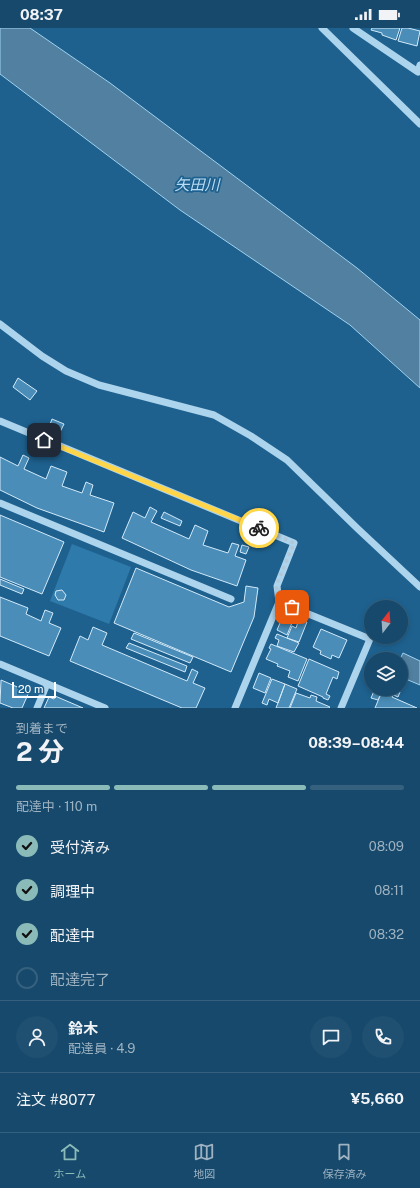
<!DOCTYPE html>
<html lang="ja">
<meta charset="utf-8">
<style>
:root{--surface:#16496b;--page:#1f5071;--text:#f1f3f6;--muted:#9eb2c1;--line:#35617e;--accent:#8bbbb9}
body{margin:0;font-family:"Public Sans","Noto Sans JP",sans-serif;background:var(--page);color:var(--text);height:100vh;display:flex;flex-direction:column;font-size:15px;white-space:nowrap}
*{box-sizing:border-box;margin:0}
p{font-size:13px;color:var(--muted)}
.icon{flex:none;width:22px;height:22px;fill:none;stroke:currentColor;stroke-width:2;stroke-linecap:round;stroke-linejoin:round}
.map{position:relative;height:680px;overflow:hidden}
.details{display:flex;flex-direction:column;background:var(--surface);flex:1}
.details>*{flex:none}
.needle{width:26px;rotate:17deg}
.fabs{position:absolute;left:364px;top:572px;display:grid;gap:8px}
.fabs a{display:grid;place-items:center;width:44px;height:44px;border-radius:50%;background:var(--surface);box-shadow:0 2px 6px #0003,0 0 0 1px var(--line);font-size:20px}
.scale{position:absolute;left:12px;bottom:10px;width:44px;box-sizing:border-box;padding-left:4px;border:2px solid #fff;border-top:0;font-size:11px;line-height:14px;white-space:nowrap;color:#fff;-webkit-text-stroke:3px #1e618f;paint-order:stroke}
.pin{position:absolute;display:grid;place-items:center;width:34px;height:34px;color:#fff;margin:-17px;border-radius:8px;box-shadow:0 2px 6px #0006}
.courier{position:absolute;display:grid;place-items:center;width:40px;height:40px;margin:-20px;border:3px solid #ffd54a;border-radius:50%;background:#fff;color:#222;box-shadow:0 1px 5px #0007}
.headline em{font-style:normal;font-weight:700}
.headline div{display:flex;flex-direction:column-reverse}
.headline{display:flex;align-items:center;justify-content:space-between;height:68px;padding:0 16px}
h1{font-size:26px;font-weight:700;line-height:30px}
.bar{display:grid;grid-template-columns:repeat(4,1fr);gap:6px 4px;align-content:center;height:48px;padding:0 16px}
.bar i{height:5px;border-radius:3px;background:var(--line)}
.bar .active{background:var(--accent)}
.bar p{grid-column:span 4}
.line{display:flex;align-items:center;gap:10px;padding:0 16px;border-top:1px solid var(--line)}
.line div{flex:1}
.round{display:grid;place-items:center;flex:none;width:42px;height:42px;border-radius:21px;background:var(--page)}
ol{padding:0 16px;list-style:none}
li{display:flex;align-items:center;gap:12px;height:44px}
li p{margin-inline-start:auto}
li .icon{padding:4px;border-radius:50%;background:var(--accent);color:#111;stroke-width:4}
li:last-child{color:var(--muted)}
li i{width:22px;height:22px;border:2px solid var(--line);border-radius:50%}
.status{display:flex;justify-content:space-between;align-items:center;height:28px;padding:0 20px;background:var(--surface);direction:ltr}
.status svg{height:11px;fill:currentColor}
.tabs{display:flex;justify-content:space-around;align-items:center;height:56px;border-top:1px solid var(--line);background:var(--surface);font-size:11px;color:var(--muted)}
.tabs a{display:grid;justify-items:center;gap:2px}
.tabs .active{color:var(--accent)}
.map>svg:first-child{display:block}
.green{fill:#2e7aab}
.water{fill:#5180a0;stroke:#a0d1ef}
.building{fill:#4a8db8;stroke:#d2eafa}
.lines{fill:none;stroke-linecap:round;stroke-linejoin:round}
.minor{stroke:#add4ed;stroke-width:7}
.done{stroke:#b0c8d8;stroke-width:4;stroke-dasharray:0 7.2}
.route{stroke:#ffd54a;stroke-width:5}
.labels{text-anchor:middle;stroke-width:3.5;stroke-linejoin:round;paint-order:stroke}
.water-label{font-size:15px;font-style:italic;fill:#b9ddf4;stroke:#1e618f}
</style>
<div class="status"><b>08:37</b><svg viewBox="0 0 49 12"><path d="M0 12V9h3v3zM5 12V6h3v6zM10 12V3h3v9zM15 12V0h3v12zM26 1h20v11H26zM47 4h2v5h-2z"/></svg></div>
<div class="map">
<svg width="420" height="680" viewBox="0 0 420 680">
<rect width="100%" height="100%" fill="#1e618f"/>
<!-- green -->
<path class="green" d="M72 516 131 539 109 596 50 573Z"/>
<!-- water -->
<path class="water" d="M0 0H30L110 55 357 240 420 292V360L350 297 180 182 0 46Z
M403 625 420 633V657L401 649 400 631Z"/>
<!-- building -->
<path class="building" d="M372 0H400L396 12 382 7V5L371 2Z
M402 0H408L420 3 417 18 398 13Z
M18 350 37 363 30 372 13 359Z
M52 391 64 396 60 404 49 399Z
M23 427 29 430 24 441 46 451 51 438 67 444 62 458 82 465 86 454 93 457 90 467 114 475 104 504 37 480 0 462V429L18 438Z
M150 479 157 483 151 494 189 511 195 497 208 503 203 517 228 525 232 515 239 517 235 528 246 532 237 558 191 542 122 510 133 484 145 490Z
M164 484 182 493 180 498 161 490Z
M0 487 64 514 42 566 0 549Z
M242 517 249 519 246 526 240 524Z
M136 540 229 579 244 574 246 558 258 560 254 589 231 644 114 595Z
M0 551 24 561 22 566 0 557Z
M62 562 66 567 64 572H58L55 567 56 563Z
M0 569 28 580 26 586 41 593 45 582 53 585 49 595 61 600 49 628 0 608Z
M286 586 294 590 287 607 277 602 283 588 285 589Z
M299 591 307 594 299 614 287 610 292 598 296 600Z
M93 599 107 605 102 617 187 653 192 641 198 644 193 655 205 660 196 680H182L70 633 80 608 88 612Z
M321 601 347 612 339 630 332 627 331 631 320 626 321 623 313 619Z
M134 605 193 629 190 635 131 611Z
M277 606 299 615 294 624 277 618 279 612 275 610Z
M129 615 187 638 185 644 126 620Z
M271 616 307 631 298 653 288 649 290 643 277 638 278 636 266 631 271 621 269 620Z
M309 631 339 644 337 651 333 649 326 666 330 668 328 672 323 670V669L298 658Z
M259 645 271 650 265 665 253 660Z
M272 651 285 656 278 675 269 671 267 677 262 675Z
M1 652 29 664 22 680H13L0 675Z
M285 656 297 661 289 680H276Z
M380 661H394L400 664 398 669Z
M374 663 381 666 378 672 371 670Z
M382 663 393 667 392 669 417 680H375Z
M296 665 310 670 311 667 317 669 316 673 330 679 329 680H290Z
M55 668 83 680H44L49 669 54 671Z"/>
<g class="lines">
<!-- minor -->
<path class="minor" d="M322 0 420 96
M353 0 418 44 420 37
M0 296 42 328 66 343 99 357 214 387 251 408 287 432 358 501 420 559
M0 393 294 515 277 558 279 574 235 680
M0 475 231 571
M279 574 370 611 341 680
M0 636 105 680
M37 680 47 656"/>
</g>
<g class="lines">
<!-- done -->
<path class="done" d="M259 500 294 515 276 558 279 574 292 579"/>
<!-- route -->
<path class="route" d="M44 412 259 500"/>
</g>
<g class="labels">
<!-- water labels -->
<g class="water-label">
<text x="197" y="162">矢田川</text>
</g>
</g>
</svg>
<div class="fabs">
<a><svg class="needle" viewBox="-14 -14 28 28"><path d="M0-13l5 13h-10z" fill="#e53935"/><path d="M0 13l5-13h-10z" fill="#9eb2c1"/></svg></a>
<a><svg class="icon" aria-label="layers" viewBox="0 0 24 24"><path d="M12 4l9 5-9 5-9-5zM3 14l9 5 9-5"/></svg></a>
</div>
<div class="scale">20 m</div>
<div class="pin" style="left:292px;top:579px;background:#ea580c"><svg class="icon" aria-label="bag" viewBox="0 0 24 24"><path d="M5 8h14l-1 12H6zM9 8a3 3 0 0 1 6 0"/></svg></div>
<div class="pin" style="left:44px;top:412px;background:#1f2937"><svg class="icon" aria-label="home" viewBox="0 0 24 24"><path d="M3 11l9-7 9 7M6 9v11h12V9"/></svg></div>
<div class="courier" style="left:259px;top:500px"><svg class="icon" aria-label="bike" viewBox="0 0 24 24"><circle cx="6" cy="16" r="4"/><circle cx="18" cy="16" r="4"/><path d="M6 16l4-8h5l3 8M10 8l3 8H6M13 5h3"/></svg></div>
</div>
<section class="details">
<div class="headline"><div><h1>2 分</h1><p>到着まで</p></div><em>08:39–08:44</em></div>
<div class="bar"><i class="active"></i><i class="active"></i><i class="active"></i><i></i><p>配達中 · 110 m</p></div>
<ol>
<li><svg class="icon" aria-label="check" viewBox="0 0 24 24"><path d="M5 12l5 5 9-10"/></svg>受付済み<p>08:09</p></li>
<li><svg class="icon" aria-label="check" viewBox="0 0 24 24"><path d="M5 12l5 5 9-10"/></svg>調理中<p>08:11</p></li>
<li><svg class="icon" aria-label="check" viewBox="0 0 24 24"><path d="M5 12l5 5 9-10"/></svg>配達中<p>08:32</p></li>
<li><i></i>配達完了</li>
</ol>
<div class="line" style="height:72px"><a class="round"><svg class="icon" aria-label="person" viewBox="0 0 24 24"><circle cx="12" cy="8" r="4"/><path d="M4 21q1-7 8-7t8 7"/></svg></a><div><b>鈴木</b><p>配達員 · 4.9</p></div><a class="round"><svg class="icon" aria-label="chat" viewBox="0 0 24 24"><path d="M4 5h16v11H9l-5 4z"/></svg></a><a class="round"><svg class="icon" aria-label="phone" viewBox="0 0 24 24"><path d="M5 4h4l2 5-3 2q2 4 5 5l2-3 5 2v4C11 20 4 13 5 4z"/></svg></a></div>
<div class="line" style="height:52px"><div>注文 #8077</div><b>¥5,660</b></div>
</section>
<nav class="tabs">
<a class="active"><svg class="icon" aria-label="home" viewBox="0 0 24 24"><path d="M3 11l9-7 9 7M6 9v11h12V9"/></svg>ホーム</a>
<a><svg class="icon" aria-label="map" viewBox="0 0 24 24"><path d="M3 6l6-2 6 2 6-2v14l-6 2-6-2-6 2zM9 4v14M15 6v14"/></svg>地図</a>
<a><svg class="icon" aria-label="saved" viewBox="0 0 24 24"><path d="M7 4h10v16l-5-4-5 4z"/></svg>保存済み</a>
</nav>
